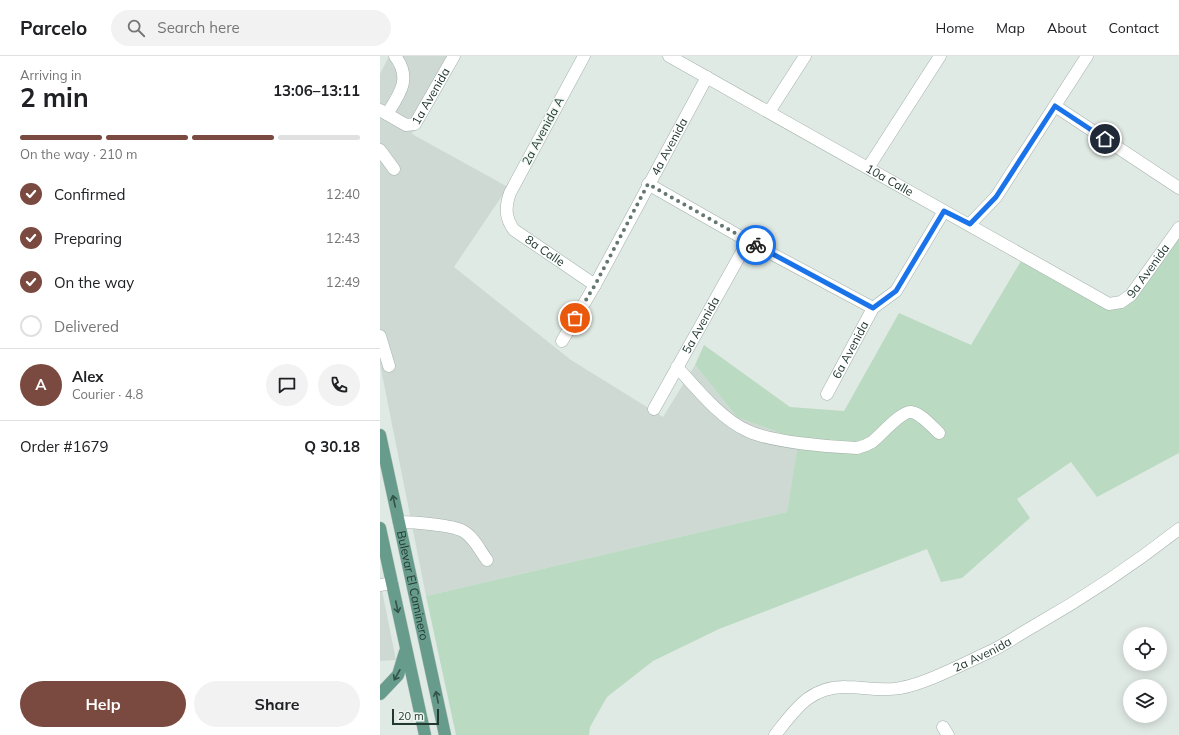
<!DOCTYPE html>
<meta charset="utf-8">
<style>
:root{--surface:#fff;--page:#f2f2f2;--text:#202124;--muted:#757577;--line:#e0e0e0;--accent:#7a493f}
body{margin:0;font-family:Mulish,sans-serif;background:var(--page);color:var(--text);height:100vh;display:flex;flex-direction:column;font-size:15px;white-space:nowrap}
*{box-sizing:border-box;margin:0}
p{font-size:13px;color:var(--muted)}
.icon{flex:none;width:22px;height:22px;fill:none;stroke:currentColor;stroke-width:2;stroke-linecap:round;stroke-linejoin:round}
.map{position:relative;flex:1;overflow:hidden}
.drawer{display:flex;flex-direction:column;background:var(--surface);width:380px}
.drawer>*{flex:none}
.tools{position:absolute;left:743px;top:571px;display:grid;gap:8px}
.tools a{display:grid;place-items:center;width:44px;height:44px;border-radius:50%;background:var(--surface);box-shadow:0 2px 10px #0003;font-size:20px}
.scale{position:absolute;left:12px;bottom:10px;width:47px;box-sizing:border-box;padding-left:4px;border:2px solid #223931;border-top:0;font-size:11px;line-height:14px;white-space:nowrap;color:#223931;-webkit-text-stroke:3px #f0f7f3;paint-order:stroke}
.pin{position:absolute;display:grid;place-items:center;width:34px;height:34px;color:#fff;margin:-17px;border:2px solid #fff;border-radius:50%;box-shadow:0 1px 4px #0007}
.courier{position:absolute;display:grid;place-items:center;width:40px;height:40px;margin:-20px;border:3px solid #1a73e8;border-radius:50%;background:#fff;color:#222;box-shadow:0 1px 5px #0007}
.head em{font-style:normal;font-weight:700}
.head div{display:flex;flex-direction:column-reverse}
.head{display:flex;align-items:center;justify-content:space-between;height:68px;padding:0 20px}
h1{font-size:26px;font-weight:700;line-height:30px}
.bar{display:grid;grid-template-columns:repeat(4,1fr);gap:6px 4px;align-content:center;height:48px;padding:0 20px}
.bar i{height:5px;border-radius:3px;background:var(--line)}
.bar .current{background:var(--accent)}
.bar p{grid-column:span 4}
.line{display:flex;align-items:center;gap:10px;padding:0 20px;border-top:1px solid var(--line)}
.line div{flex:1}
.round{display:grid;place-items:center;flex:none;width:42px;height:42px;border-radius:21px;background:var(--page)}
ol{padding:0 20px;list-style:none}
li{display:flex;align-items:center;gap:12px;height:44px}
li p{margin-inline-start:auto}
li .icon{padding:4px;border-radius:50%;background:var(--accent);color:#fff;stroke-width:4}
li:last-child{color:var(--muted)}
li i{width:22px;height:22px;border:2px solid var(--line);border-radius:50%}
.primary-button{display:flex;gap:8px;margin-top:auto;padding:8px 20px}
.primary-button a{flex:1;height:46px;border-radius:24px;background:var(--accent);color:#fff;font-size:16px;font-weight:700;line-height:46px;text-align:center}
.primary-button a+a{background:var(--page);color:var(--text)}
header{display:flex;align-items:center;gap:24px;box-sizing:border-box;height:56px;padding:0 20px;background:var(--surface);border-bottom:1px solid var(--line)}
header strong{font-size:19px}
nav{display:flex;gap:22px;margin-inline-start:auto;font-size:14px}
.search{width:280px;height:36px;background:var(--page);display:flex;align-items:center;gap:10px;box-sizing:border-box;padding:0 14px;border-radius:22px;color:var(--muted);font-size:15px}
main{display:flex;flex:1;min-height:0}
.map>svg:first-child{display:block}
.built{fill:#ced9d4}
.green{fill:#badac1}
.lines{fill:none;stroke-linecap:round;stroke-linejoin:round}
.minor-casing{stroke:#a3b1ab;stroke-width:13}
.major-casing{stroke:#bdc4c1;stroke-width:13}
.minor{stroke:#fff;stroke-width:12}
.major{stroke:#679c8c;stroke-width:12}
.oneway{stroke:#335248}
.done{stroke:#647770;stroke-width:4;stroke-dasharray:0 7.2}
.route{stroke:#1a73e8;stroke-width:5}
.labels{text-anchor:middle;stroke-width:3;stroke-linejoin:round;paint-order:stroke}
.street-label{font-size:12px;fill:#223931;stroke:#f0f7f3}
</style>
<header>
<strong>Parcelo</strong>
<div class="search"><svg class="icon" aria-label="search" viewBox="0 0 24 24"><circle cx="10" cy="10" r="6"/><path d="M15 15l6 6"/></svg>Search here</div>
<nav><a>Home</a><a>Map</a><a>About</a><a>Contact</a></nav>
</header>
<main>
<section class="drawer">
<div class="head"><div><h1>2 min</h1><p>Arriving in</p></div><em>13:06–13:11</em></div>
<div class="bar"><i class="current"></i><i class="current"></i><i class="current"></i><i></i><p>On the way · 210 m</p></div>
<ol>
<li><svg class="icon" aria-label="check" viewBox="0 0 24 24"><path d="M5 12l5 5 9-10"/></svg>Confirmed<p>12:40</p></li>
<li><svg class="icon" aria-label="check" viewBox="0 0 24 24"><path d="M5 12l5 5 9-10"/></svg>Preparing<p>12:43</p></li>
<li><svg class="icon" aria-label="check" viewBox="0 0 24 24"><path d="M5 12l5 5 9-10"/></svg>On the way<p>12:49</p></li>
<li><i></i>Delivered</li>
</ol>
<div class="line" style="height:72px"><b class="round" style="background:var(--accent);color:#fff">A</b><div><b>Alex</b><p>Courier · 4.8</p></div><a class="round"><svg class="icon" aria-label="chat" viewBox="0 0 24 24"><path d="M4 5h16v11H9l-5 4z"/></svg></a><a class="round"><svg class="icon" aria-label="phone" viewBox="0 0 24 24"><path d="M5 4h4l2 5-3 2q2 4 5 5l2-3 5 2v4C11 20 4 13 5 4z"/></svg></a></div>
<div class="line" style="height:52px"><div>Order #1679</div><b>Q 30.18</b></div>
<div class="primary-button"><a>Help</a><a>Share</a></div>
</section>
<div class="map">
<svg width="799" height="679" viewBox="0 0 799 679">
<rect width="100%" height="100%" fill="#e0eae5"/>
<!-- built -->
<path class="built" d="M9 0H76L32 78 128 131 74 211 191 304 283 361 315 309 357 361 420 384 407 456 46 540 0 308V18Z
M0 525 16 604 0 605Z"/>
<!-- green -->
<path class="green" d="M799 182V397L717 441 691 406 637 443 650 462 582 522 561 526 547 493 339 573 273 605 227 641 210 671 209 679H76L46 540 407 456 419 384 357 361 315 309 324 289 410 351 464 355 519 257 591 289 644 200 742 251Z"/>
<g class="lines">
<!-- minor casing -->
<g class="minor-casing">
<g id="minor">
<path id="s1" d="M204 0 130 137C125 151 125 162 134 174L215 229"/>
<path id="s2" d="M289 0 729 248 741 246 751 239 799 172"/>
<path d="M675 50 799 132"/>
<path id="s3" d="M0 54 26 69 35 68 74 0"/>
<path d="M389 56 425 0"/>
<path d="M7 58C20 38 32 22 15 0"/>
<path d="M0 94 14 113"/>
<path d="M488 112 560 0"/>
<path d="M268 128 368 185 493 252"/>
<path d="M590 168 616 141 707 0"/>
<path d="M0 280 9 310"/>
<path id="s4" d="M182 285 215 229 327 21"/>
<path d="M297 311C316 332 341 363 368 375 392 386 449 391 477 392 482 391 487 389 492 386 501 379 521 355 531 356 541 357 552 371 559 377"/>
<path id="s5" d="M447 338 493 252 516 235 564 155"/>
<path id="s6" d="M274 353 368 185"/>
<path d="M19 466C33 466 72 469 83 475 94 481 100 495 107 504"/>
<path d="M0 529 12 527"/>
<path d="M563 671 568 679"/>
<path id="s7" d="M395 679C415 654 430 630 466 631 485 631 501 636 520 632 545 628 583 608 607 597 623 590 638 579 654 570 705 541 753 509 799 473"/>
</g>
</g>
<!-- major casing -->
<g class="major-casing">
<g id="major">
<path id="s8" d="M0 379 65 679"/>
<path d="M0 472 45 679"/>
<path d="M0 638 18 619 25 596"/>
</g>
</g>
<!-- minor -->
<use href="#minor" class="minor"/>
<!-- major -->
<use href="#major" class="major"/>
</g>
<!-- one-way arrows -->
<defs><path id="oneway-shaft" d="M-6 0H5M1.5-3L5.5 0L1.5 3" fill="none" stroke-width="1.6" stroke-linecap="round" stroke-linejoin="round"/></defs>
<g class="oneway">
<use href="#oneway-shaft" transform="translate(14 445) rotate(-102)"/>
<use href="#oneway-shaft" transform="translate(17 551) rotate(78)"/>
<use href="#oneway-shaft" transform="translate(17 619) rotate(119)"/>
<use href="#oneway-shaft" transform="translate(57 641) rotate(-102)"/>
</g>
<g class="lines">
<!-- done -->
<path class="done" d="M195 262 215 229 268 128 376 189"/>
<!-- route -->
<path class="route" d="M376 189 493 252 516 235 564 155 590 168 616 141 675 50 725 83"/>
</g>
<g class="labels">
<!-- street labels -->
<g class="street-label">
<text dy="4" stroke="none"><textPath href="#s3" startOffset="71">1a Avenida</textPath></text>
<text transform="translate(163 75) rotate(-62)" y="4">2a Avenida A</text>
<text dy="4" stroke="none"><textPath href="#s4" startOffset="222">4a Avenida</textPath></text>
<text dy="4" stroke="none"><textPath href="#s2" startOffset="253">10a Calle</textPath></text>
<text dy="4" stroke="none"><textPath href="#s1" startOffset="232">8a Calle</textPath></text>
<text dy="4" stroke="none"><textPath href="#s2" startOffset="559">9a Avenida</textPath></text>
<text dy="4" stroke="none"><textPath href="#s6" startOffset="96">5a Avenida</textPath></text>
<text dy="4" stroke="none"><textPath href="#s5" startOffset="50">6a Avenida</textPath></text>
<text dy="4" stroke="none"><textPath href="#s8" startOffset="154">Bulevar El Caminero</textPath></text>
<text dy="4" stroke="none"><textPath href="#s7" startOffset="233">2a Avenida</textPath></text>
</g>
</g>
</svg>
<div class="tools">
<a><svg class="icon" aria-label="locate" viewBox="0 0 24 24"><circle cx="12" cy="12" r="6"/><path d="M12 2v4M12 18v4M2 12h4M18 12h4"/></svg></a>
<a><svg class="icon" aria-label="layers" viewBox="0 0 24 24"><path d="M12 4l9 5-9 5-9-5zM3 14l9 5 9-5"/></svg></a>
</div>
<div class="scale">20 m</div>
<div class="pin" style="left:195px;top:262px;background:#ea580c"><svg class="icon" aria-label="bag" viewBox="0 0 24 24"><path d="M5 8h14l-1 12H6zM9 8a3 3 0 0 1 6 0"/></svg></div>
<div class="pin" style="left:725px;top:83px;background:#1f2937"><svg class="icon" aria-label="home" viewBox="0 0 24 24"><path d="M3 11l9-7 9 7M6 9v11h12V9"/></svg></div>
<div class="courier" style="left:376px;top:189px"><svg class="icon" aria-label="bike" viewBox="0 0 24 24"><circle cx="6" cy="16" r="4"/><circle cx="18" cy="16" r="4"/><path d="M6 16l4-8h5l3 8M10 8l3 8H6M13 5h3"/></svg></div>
</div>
</main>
